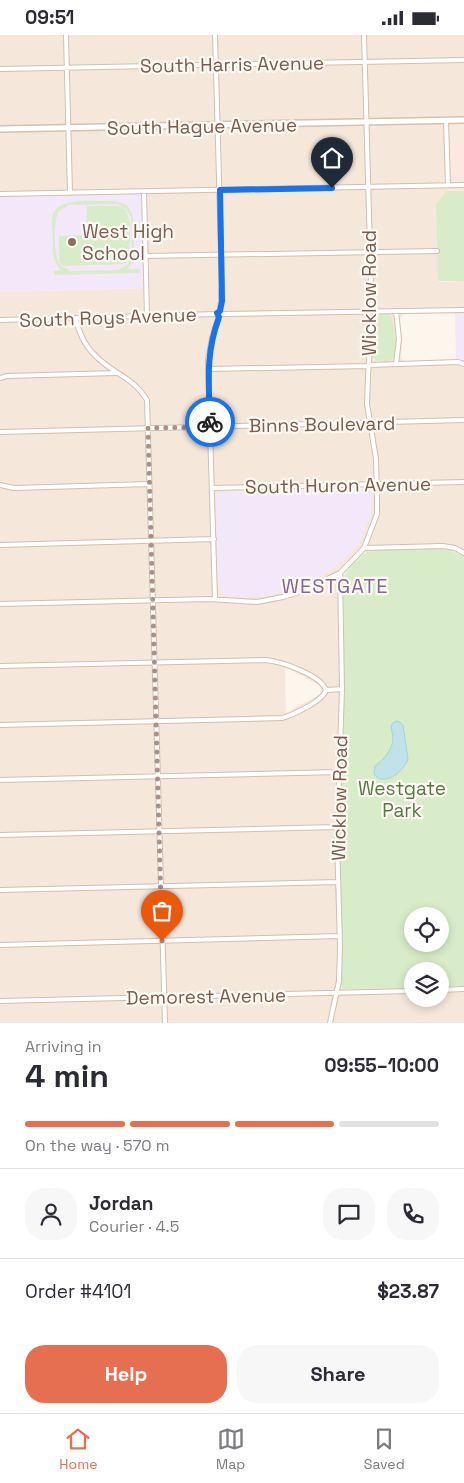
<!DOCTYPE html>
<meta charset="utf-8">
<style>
:root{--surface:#fff;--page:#f7f7f7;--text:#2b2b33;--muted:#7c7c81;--line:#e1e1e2;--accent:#e76f51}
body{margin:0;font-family:"Space Grotesk",sans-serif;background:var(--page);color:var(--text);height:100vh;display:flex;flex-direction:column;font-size:19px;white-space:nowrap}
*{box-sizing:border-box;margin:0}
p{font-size:16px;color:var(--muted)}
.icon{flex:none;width:28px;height:28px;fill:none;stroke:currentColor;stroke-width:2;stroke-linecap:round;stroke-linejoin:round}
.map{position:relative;height:988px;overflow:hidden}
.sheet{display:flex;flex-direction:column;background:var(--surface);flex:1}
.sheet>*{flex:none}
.buttons{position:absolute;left:404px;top:872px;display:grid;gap:10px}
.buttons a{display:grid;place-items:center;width:45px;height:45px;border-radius:50%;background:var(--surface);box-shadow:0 2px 8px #0003;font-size:25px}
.pin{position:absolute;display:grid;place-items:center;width:42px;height:42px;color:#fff;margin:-51px -21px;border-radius:50% 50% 50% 0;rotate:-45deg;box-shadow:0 0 5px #0007}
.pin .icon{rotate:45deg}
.courier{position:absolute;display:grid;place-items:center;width:50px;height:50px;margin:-25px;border:4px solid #1a73e8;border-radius:50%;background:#fff;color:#222;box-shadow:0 1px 6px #0007}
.overview em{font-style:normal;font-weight:700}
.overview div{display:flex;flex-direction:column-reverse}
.overview{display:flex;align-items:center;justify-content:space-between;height:85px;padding:0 25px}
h1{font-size:32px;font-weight:700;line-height:38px}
.bar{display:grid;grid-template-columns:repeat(4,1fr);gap:8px 5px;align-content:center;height:60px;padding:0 25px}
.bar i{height:6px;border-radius:4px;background:var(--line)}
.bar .current{background:var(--accent)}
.bar p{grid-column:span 4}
.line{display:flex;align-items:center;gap:12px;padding:0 25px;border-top:1px solid var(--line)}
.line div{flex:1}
.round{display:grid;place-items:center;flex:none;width:52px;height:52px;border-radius:20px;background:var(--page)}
.button{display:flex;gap:10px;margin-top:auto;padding:10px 25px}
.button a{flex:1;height:58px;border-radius:20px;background:var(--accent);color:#fff;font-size:20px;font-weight:700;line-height:58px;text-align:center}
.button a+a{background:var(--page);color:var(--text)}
.status{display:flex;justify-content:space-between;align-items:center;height:35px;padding:0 25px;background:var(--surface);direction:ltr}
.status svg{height:14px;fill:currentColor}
.tabs{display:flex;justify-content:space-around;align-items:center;height:70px;border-top:1px solid var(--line);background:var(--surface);font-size:14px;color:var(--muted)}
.tabs a{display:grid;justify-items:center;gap:2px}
.tabs .current{color:var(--accent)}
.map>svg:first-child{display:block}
.residential{fill:#f5e8da;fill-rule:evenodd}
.commercial{fill:#fde8e0}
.education{fill:#f3e8fa}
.green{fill:#d8ecc9;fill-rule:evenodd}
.water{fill:#bfe3e8;stroke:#a5d3da}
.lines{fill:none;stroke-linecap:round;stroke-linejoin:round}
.minor-casing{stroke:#d1beb0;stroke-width:6}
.secondary-casing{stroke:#d6c0b0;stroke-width:8}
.minor{stroke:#fff;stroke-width:4}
.secondary{stroke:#fff;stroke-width:5}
.done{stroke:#a89285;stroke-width:5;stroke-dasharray:0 9}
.route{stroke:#1a73e8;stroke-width:6}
.education-dot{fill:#8d6e63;stroke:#fffaf3;stroke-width:2}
.labels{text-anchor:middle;stroke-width:4.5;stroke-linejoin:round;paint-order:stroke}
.street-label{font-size:19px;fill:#7a5c4d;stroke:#fffaf3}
.education-label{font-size:19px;fill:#785e54;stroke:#fffaf3;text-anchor:start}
.park-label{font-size:19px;fill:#537a41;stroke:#fffaf3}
.neighbourhood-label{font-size:20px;letter-spacing:1px;fill:#846695;stroke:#fffaf3}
</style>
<div class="status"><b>09:51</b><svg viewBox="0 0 49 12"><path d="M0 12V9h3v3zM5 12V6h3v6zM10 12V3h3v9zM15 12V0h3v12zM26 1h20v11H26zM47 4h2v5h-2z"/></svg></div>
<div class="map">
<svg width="464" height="988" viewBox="0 0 464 988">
<rect width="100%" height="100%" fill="#fdf6ec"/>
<!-- residential -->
<path class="residential" d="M0 0H464V84L444 85 446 156 436 169 439 247 464 246V278L403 279 399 285 402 302 401 323 405 326 464 325V520L459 518 379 514 364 519 354 527 345 540 342 553 344 659 339 841 342 910 341 953H412V964H440V952L464 951V988H0V257L145 253 143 158 0 161ZM374 283 395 302V320L390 326H377L372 319ZM371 453 373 456 216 460 220 457ZM285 632 320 651 321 654 320 659 286 678Z"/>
<!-- commercial -->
<path class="commercial" d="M444 84H464V156H446Z"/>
<!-- education -->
<path class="education" d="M143 158 145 253 0 257V161Z
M455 278H464V325L456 324Z
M371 453 373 456 371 480 359 509 334 533 310 547 273 560 245 563 225 561 218 553 216 460 220 457Z"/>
<!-- green -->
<path class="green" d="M446 156H464V246H438L436 169Z
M115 166 127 170 133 181 134 220 132 228 127 234H140V238L54 240V236L61 235C51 226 53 215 53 203 53 195 51 186 53 179 60 161 99 167 115 166ZM117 169 126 174 131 182 132 220 127 230 118 235 71 236 61 231C53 222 53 186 59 176L69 170Z
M87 171H119L126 175 130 187V208L129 209V224L125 229 63 231 59 226V201L86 200Z
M378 279H387L391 281C394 290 401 320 390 326 386 327 381 326 377 326L372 322 374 283Z
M379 514H441L464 520V951L440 952V936H412V953L343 954 340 950 342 910 338 803 344 659 342 553C345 532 359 518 379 514ZM412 881H440V909H412Z"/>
<!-- water -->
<path class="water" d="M396 686 400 687 403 690 408 724C404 736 384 753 374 739L375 731C383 725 393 715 393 703 393 699 391 695 391 691L393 688Z"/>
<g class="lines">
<!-- minor casing -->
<g class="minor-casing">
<path id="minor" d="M66 0 70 158
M215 0 222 251 220 276
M0 34 464 25
M446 86 448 150
M144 157 147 281
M0 159 464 150
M146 221 437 216
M396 276 399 304 396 329
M223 279 464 275
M75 283C79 295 83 308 92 317 109 338 132 340 147 365L165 988
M0 285 217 279
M369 330 458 327 464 329
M208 334 369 331
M0 343 7 341 117 338
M0 397 464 385
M0 450 14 453 149 449
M212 453 464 447
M0 510 214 504
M364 513 443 511 455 513 464 518
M215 564 208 325 212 303 219 282
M0 569 209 564 257 567 283 562 302 556 340 538 364 513 377 479V464L376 424 367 369 368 341 372 285 364 0
M0 631 265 625C280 626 321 640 326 655
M326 655 342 654
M0 690 282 683C293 680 323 666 326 655
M0 745 339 737
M0 800 337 792
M0 855 338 847
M0 910 340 901
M440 955 464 954
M0 966 412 956
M330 988 339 946 340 911 337 804 342 654 340 538"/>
</g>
<!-- secondary casing -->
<g class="secondary-casing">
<path id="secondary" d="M0 94 464 85"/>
</g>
<!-- minor -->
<use href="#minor" class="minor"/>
<!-- secondary -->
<use href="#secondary" class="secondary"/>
</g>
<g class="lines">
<!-- done -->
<path class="done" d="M162 906 148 393 210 392V387"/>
<!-- route -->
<path class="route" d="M210 387C209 347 205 321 219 282L217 278 220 276 222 266 220 155 332 153"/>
</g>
<!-- markers -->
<circle class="education-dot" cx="72" cy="207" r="5"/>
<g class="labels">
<!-- street labels -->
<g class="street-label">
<text transform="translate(232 29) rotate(-1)" y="7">South Harris Avenue</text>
<text transform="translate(202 91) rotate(-1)" y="7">South Hague Avenue</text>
<text transform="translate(369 258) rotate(-90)" y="7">Wicklow Road</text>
<text transform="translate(108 282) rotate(-2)" y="7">South Roys Avenue</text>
<text transform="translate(322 389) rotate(-1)" y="7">Binns Boulevard</text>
<text transform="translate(338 450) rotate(-1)" y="7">South Huron Avenue</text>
<text transform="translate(339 763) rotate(-89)" y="7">Wicklow Road</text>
<text transform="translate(206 961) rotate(-1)" y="7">Demorest Avenue</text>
</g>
<!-- education labels -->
<g class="education-label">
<text x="82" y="203">West High<tspan x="82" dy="22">School</tspan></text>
</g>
<!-- park labels -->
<g class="park-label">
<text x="402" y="760">Westgate<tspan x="402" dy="22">Park</tspan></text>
</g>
<!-- neighbourhood labels -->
<g class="neighbourhood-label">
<text x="335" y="558">WESTGATE</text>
</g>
</g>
</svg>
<div class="buttons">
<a><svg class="icon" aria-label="locate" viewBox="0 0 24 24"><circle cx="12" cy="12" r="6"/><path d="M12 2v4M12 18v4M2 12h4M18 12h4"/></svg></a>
<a><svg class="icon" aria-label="layers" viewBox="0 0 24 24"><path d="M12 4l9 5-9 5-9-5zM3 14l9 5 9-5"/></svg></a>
</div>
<div class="pin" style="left:162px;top:906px;background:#ea580c"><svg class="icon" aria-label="bag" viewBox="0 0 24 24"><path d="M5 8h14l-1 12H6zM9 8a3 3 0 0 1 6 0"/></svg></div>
<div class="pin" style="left:332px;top:153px;background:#1f2937"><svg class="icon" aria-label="home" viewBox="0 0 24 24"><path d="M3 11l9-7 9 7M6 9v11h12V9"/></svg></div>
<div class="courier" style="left:210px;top:387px"><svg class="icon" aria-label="bike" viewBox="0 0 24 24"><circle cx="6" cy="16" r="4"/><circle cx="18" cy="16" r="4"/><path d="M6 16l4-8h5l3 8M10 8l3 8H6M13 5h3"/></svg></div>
</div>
<section class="sheet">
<div class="overview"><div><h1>4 min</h1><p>Arriving in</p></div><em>09:55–10:00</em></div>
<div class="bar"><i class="current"></i><i class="current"></i><i class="current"></i><i></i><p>On the way · 570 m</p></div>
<div class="line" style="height:90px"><a class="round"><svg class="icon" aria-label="person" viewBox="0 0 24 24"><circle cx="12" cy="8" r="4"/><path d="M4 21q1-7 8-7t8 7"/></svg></a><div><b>Jordan</b><p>Courier · 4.5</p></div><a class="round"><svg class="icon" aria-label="chat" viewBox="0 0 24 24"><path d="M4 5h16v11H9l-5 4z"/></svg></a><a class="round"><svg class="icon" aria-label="phone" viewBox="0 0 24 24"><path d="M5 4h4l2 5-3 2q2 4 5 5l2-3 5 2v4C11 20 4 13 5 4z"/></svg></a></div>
<div class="line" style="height:65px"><div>Order #4101</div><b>$23.87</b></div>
<div class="button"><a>Help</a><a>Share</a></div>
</section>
<nav class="tabs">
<a class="current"><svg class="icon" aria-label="home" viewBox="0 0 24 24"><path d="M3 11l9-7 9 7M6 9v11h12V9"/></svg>Home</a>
<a><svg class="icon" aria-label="map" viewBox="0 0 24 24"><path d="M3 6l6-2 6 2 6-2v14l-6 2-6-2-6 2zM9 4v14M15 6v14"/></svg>Map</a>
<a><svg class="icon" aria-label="saved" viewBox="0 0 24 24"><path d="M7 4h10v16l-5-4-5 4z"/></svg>Saved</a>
</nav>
